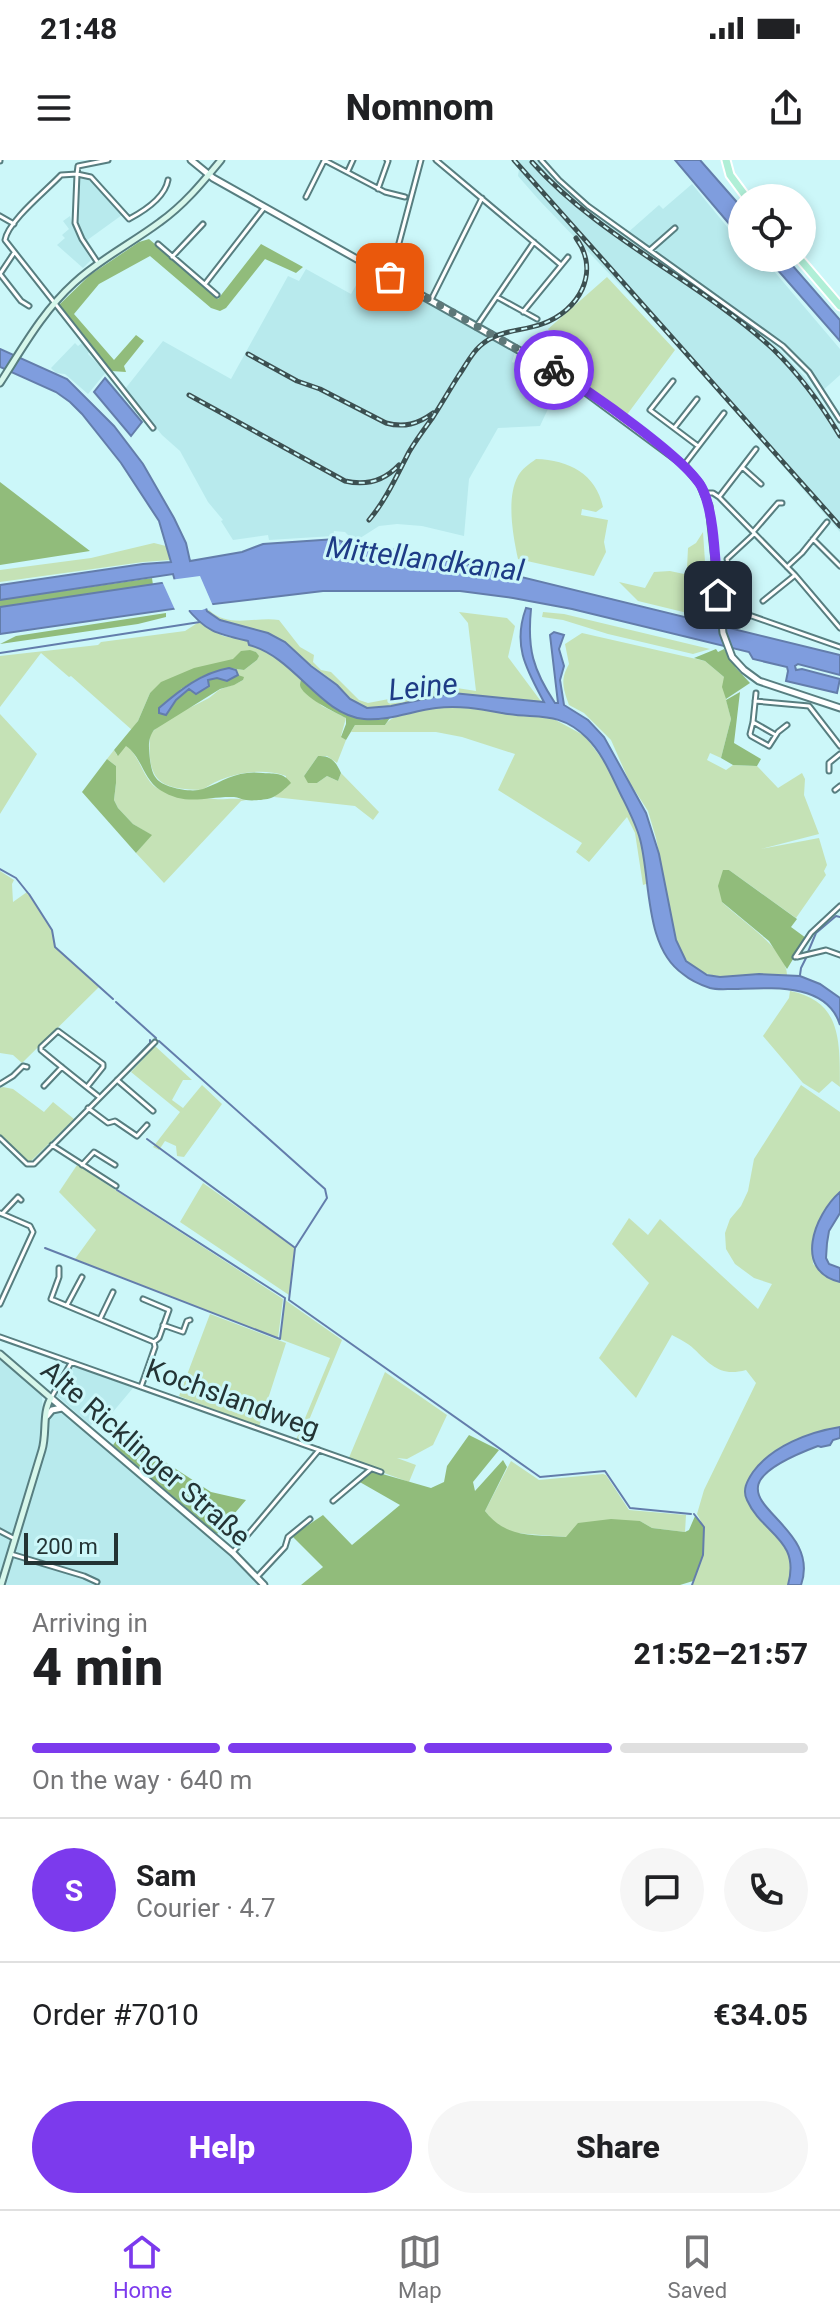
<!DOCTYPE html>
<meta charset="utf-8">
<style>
:root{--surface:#fff;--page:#f6f6f6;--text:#202124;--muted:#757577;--line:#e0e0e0;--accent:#7c3aed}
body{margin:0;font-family:Roboto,sans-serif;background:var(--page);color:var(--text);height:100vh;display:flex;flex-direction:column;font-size:30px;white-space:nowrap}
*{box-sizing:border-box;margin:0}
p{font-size:26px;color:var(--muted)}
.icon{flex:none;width:44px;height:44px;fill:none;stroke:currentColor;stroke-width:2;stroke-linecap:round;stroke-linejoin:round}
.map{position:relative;height:1425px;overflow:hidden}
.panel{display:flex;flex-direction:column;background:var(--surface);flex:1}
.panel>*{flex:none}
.buttons{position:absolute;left:728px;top:24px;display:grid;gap:16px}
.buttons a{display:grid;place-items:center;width:88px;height:88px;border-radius:50%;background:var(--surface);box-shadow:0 4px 12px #0003;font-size:40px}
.scale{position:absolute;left:24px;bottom:20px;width:94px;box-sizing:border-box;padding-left:8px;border:4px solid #233334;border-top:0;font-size:22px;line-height:28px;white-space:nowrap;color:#233334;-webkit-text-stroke:6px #ccf7f9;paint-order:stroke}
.pin{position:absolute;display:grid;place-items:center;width:68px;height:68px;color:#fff;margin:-34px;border-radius:16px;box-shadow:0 4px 12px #0006}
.courier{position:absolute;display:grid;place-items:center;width:80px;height:80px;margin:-40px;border:6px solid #7c3aed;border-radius:50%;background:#fff;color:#222;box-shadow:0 2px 10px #0007}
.headline em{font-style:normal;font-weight:800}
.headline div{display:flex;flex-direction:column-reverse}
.headline{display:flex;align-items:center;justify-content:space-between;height:136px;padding:0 32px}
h1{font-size:52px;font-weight:800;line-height:60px}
.bar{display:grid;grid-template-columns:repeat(4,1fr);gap:12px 8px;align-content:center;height:96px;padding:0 32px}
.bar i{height:10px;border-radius:6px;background:var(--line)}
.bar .selected{background:var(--accent)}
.bar p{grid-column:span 4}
.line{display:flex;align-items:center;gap:20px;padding:0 32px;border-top:2px solid var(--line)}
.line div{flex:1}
.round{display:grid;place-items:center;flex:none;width:84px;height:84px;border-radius:42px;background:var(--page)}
.cta{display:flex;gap:16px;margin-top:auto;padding:16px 32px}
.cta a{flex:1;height:92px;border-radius:48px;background:var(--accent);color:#fff;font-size:32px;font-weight:800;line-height:92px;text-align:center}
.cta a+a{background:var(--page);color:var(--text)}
.status{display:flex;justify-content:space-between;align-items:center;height:56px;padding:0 40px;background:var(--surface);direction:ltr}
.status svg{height:22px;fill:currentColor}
header{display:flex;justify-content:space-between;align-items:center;height:104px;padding:0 32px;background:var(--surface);font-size:36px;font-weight:800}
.tab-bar{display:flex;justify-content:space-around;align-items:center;height:112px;border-top:2px solid var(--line);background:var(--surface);font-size:22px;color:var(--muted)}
.tab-bar a{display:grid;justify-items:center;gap:4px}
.tab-bar .selected{color:var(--accent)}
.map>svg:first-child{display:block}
.built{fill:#b8eaed}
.green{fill:#c5e2b6}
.forest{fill:#91bc7b}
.water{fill:#7f9dde;stroke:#637dab;stroke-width:2}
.pier{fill:#ccf7f9}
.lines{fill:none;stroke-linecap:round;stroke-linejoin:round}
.stream{stroke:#637dab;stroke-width:2}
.minor-casing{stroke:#577e80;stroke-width:7}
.tertiary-casing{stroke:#577e80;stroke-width:9}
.secondary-casing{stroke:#577e80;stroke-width:9}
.primary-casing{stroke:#fff;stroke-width:11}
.minor{stroke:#fff;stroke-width:3}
.tertiary{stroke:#fff;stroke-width:5}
.secondary{stroke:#d7f7eb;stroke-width:5}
.primary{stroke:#b0efd7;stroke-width:7}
.rail-casing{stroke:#3c5051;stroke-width:5}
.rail{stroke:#ccf7f9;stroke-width:2;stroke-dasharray:6;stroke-linecap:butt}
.done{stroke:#5e7879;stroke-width:8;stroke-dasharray:0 14.4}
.route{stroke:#7c3aed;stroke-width:10}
.labels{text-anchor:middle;stroke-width:6;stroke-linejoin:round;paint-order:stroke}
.street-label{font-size:28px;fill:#233334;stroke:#ccf7f9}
.water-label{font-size:30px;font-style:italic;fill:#1e3b86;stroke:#ccf7f9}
</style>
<div class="status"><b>21:48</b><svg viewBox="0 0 49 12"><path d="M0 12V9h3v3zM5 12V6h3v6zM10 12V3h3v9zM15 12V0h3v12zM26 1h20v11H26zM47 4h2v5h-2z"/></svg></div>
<header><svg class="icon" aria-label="menu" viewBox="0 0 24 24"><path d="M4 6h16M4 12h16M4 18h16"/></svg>Nomnom<svg class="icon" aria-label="share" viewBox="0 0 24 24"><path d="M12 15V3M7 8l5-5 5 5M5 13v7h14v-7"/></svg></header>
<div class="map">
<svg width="840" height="1425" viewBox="0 0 840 1425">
<rect width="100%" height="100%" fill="#ccf7f9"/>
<!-- built -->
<path class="built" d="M511 0H536L554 21 584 48 742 159 776 186 805 217 840 269V372L679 187 539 40 518 16 519 9Z
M78 18 91 19 122 55 86 81 80 70 76 58Z
M692 24 742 85V98H753L773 110 840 189V215L821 232 807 213 787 192 763 173 625 75 659 45 663 49Z
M70 56 75 72 91 100 83 108 57 85 65 78 62 75 69 69 63 61Z
M366 108 383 118 389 124 387 128 388 129 397 126 515 192 512 202 514 203 517 199 520 200 523 197 562 219 540 266 498 268 469 319 464 376 422 366 397 364 379 366 357 380 352 379 345 372 334 371 333 376 269 380 268 375 233 380 221 361 223 360 208 342 180 291 162 275 125 229 163 181 231 219 288 116 299 121 306 109 351 134Z
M75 183 78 186 82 183 89 192 88 194 106 212 88 234 65 214 56 213 51 208Z
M0 1200 42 1235 43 1260 42 1276 0 1417Z
M77 1206 133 1228 112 1253 99 1242 91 1266 57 1236 72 1208Z
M59 1249 229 1395 258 1425H4L46 1283 49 1255 53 1251Z"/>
<!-- green -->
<path class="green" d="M607 117 675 190 626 256 583 223 528 192 551 173 548 169Z
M536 299C569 300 596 314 603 347L596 352 582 349 581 355 608 360 604 382 606 392 594 416 518 399C513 376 506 338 518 316 522 309 529 304 536 299Z
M703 372 705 402 712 438 714 436 717 462 704 457 638 441 619 422 645 428 654 412 670 411 684 414 687 408 688 388 696 383Z
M154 383 166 386 170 400 143 402 0 422V410L91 398Z
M209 450C229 469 256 456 279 460L300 487 314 495 313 502 321 510 331 512 359 540 368 543 415 534 444 526 476 531 468 463 459 452 507 458 515 466 508 497 540 540 545 543 453 533 391 546 367 548 350 539 329 518 268 473 229 463 215 457 207 451Z
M543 452 564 454 710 489 693 494 608 474 563 460 542 457Z
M199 462 223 476 249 481 250 485 273 495 302 518 300 524 322 546 346 558 341 576 346 580 337 603 327 596H318L304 616 317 623 327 616 338 621 341 613 379 652 373 660 355 646 274 637 279 631 285 629 286 616C260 607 225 613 202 630 158 629 147 621 150 575 164 557 189 549 209 538 213 535 216 532 219 530 227 526 235 525 243 520L229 508 244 510 257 500 258 496 256 492C246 489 240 491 234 499L150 533 138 561 132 570 71 516 69 517 41 493 0 547V496L98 485 101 482 185 471Z
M582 473 705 501 724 517 726 539 731 559 721 598 710 593 707 600 726 610 733 605 757 606 778 628 802 613 805 619 804 635 819 674 761 689 819 678 827 705 824 711 826 715 796 758 729 710 722 742C740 760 787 789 787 815 743 809 696 836 676 780L656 678 648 651 630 623 611 580 584 553 569 545C563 528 560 520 569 504L565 484Z
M460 546 501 553 550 557 585 576 608 607 626 645 639 675 649 723 643 725 635 673 627 657 589 702 576 692 582 683 498 630 515 594 462 577 436 572H351L355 565H385C397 548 440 549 460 546Z
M0 554 37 594 0 654Z
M126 585C141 597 144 623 159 629 168 633 204 638 215 639 226 640 234 637 246 640L241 641 164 723 136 693 151 675 133 664 118 648 114 640 116 623V606L107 599 114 590 117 595Z
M0 711 14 720 12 724 13 742 27 732 52 770 55 787 99 827 22 903 13 895 0 893Z
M790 831C840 841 840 877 840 927L832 921 819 933 803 923 763 876 789 838Z
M155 886 192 920H183L172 940 183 948 202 925 222 944 184 997 177 996 176 986 165 981 159 990 153 987 180 952 131 912Z
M801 925 840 952V1032L834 1037 812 1087 813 1104 832 1120 840 1122V1267C803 1272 763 1291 745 1325L748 1342 752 1348C772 1375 799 1386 788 1425H692C700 1403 711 1375 697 1354L704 1330 756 1223 746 1210C720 1217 711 1205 694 1189 688 1183 679 1179 672 1175L636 1238 599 1198 649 1123 612 1084 629 1058 648 1075 660 1059 758 1149 772 1124 754 1118 735 1104 726 1089 725 1073 730 1059 741 1046 748 1031 754 999Z
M3 927 13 929 44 952 53 942 74 959 27 1005 0 977V928Z
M77 1005 283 1139 278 1178 75 1099 96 1070 59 1032Z
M203 1023 295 1088 289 1135 180 1062Z
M285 1140 342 1180 300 1282 296 1280 330 1198 280 1179Z
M210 1154 286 1183 259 1267 179 1236Z
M385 1212 447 1255 433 1285 407 1299 397 1298 416 1305 409 1322 348 1300Z
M511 1301 539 1320 603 1314 606 1315 629 1350 686 1355 685 1372 652 1368 640 1361 566 1377 515 1373 496 1365 485 1351Z"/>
<!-- forest -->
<path class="forest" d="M149 79 218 139 261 84 303 107 296 113 265 99 226 148 220 151 211 148 150 96 99 124 74 154 114 200 136 175 144 181 124 206 126 212 111 211 59 145 90 115 139 82Z
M0 322 90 391 0 405Z
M152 418 153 425 0 447V440Z
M166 453V457L138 464 0 484 16 476Z
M716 489 718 492 724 489 736 508 750 523 726 539 722 527 724 517 705 501 694 498Z
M250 490 256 492 259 496 257 500 244 510 229 508 201 517 181 529 166 555 176 540 190 529 196 534 209 526 208 520 217 518 227 521 238 515 244 517 243 520 234 525 220 529 154 570C147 579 149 589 150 600 151 606 152 613 156 618 163 628 192 633 203 629 226 620 237 610 263 613 275 614 283 612 291 623 286 628 277 636 271 638 265 640 252 641 246 640 242 640 238 637 234 637 206 636 187 647 160 630 143 619 142 597 126 586L118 596 114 590 138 561 150 533 161 522 194 508 233 499 241 491Z
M302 518 313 530 378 560 390 558 385 565H355L346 580 341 577 346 564V558C336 553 301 536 300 525 300 522 301 520 302 518Z
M740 532 734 583 761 599 757 606 733 605 721 598 731 559 726 540Z
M318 596C331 595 336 602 341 613L338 621 327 616 317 623H308L304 616Z
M107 599 116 606V623L114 640 118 648 133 664 152 675 136 693 82 632Z
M723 710H729L797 759 791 767 806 778 787 809 769 781 722 742 718 726Z
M469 1275 499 1290 473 1322 475 1331 503 1300 507 1307 485 1351C507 1379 532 1374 566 1377L578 1363 611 1359 640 1361 652 1368 685 1372 689 1370 695 1356 704 1367 703 1395 693 1421 680 1425H301L323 1407 292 1376 323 1355 352 1385 400 1345 358 1321 372 1311 431 1328 444 1322 447 1306Z
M120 1276 156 1296 211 1332 246 1340 217 1374 113 1285Z"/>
<!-- water -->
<path class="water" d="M675 0H700L742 48V79Z
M759 98H786L840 160V181L776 108Z
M0 189 67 219 114 266 143 304 174 358 186 383 190 401 242 392 263 384 336 379 345 383 424 394 432 399 468 404 840 495V515L798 504 795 506 796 510 802 509 840 519 837 533 786 521 788 511 787 507 753 499 749 492 572 449 513 438 460 431H323L205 445 207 451 220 460 268 473 285 482 311 506 337 525 350 539 367 548 391 546 453 533 544 542C527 510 512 486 526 448L531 449C527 489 533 510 555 543H558L550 475 554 472 564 475 559 489 564 506 560 520 564 545 588 560 604 577 646 653 659 694 676 780 686 801 707 815 720 817 759 814 800 816 820 824 840 838V865C827 822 770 828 734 829 726 829 717 830 710 828 701 825 690 820 683 814 644 787 651 720 640 679 636 664 628 649 621 635 611 615 603 594 587 578 558 549 535 560 502 553 480 549 459 545 436 548 412 551 389 561 364 559 320 555 295 497 249 485L248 481C217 474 206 472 186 447L0 474V447L175 421 173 414 0 440V425L143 404 171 402 159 361 121 303 82 254 70 242 56 232 0 207Z
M105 218 142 262 131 276 94 232Z
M229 508 236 510 238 515 227 521 217 518 208 520 209 526 196 534 189 529 176 540 166 555 159 553V548C180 530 201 513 229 508Z
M840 1032V1053L829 1071 827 1083 826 1098 829 1104 840 1108V1122C793 1111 814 1055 840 1032Z
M840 1267V1278L833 1280 830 1285 821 1287 818 1286C680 1338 826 1353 801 1425H788C801 1379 762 1374 747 1340 742 1330 747 1321 753 1312 772 1286 809 1272 840 1267Z"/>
<!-- pier -->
<path class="pier" d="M200 416 213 446 202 450H189L188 452 186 450 176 452 162 421Z"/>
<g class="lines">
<!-- stream -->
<path class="stream" d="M0 493 200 462
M0 709 16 718 28 733
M29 734 52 770 55 787 113 839
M808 792 816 773 836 756 840 757
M800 815 801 808 806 798
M116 842 156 878
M159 881 325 1029 327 1038 295 1088 289 1140 540 1317 605 1311 630 1348 691 1354
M126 908 150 883V880
M147 979 294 1087
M45 1088 280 1179 285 1138 117 1030
M692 1425 703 1395 704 1367 694 1354"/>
<!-- minor casing -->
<g class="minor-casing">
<path id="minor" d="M108 0 78 6 77 14 61 15C47 30 8 61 5 80L153 268
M324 0 385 32 405 37
M436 0 561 105
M541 0 559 20 588 46 783 186 809 212 840 260
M0 1V0
M348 11 353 0
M378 29 388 1 387 0
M306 37 324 1
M0 56 14 64
M158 84 217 135
M650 90 675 68
M14 93 0 114 21 141 29 146
M172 97 203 64
M98 103 82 79 75 63 77 14 91 17 129 59C144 51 165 37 168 20
M390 117 421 0
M205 124 264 48
M497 137 537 159
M431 140 482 38
M523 152 568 97
M476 167 534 82
M673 221 650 250 698 286
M675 267 697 239
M684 305 724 253
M742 307 761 324
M705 333H713L719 337 795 415 840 468
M719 337 756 289
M753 372 778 343H782
M813 379 840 406
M787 407 802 393 827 362
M731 417 727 399 754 374
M763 441 794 416
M720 449 729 448 840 487
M756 533 753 562 750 574 751 576 769 586 778 572 787 565
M755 541 809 546 840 586
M753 562 774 574
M829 611V603L840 594
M835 630 840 626
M795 797 811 773 840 746
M797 797 826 790 840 795
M117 920 153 951
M0 924 13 916 23 906 27 907
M44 926 62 907
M87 927 103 907V904L58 871 41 887V890C60 906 79 921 98 936
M88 948 108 963 115 961 137 976 147 965
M0 978 27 1004H34L155 882
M52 985 116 1026
M82 1005 94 992 115 1005
M0 1053 30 1066 33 1072 0 1144
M2 1054 18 1037 21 1040
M59 1108V1117L51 1139 154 1182 155 1187 141 1227
M143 1139 169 1150 159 1178 154 1182
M67 1145 82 1117
M100 1159 113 1132
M163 1165 183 1172 187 1161 190 1160
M0 1177 381 1312
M51 1238 71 1203
M333 1341 371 1309
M0 1371 15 1379
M234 1391 319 1290
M11 1394 84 1416 97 1422
M258 1416 285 1387 288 1377 310 1359"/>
</g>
<!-- tertiary casing -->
<g class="tertiary-casing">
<path id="tertiary" d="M191 0 213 18 561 214 684 305 700 324 709 346 723 473 732 497 744 510 759 521 840 548
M51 1238 233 1393 264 1425
M47 1256 52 1250 62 1248"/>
</g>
<!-- secondary casing -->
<g class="secondary-casing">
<path id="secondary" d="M0 223C22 189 43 151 74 123 100 99 132 83 160 62 184 45 202 23 221 0
M0 1194 51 1238C42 1252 47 1274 42 1290L1 1425"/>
</g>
<!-- primary casing -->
<g class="primary-casing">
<path id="primary" d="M726 0 730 15 747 38
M799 98 840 146"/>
</g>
<!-- minor -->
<use href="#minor" class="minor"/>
<!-- tertiary -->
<use href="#tertiary" class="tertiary"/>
<!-- secondary -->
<use href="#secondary" class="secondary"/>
<!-- primary -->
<use href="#primary" class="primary"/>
<!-- rail casing -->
<g class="rail-casing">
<path id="rail" d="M514 0 840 366
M532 2C601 79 698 120 773 189 800 215 821 244 840 276
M248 194 297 221 320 229 386 263C404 268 418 264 433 253
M189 235 345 321C366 326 384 321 399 305
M369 360C386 340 397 315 409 292 416 280 425 268 433 257 442 243 450 229 459 215 466 205 471 194 480 186 499 169 520 172 542 164 579 151 601 112 576 78"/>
</g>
<!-- rail -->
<use href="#rail" class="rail"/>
</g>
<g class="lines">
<!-- done -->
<path class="done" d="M390 117 554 210"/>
<!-- route -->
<path class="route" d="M554 210C584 227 692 302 703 330 715 357 715 404 718 435"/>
</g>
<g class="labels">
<!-- street labels -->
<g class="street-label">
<text transform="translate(233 1238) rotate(20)" y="10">Kochslandweg</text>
<text transform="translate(146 1293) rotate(41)" y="10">Alte Ricklinger Straße</text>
</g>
<!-- water labels -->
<g class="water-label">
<text transform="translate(425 399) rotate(7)" y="10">Mittellandkanal</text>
<text transform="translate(423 527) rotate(-6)" y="10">Leine</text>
</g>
</g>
</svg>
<div class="buttons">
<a><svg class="icon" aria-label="locate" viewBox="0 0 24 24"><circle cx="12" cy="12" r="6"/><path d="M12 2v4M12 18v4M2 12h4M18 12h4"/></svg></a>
</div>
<div class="scale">200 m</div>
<div class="pin" style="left:390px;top:117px;background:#ea580c"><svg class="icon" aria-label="bag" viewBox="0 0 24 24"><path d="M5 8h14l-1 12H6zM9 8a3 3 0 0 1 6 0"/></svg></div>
<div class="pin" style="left:718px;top:435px;background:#1f2937"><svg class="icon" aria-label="home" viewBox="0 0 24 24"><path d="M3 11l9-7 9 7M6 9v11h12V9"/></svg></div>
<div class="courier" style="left:554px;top:210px"><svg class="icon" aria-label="bike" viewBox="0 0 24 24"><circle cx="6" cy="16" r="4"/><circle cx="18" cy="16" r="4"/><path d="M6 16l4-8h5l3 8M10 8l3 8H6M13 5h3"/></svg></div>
</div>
<section class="panel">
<div class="headline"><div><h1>4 min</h1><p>Arriving in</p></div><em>21:52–21:57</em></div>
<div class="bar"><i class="selected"></i><i class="selected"></i><i class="selected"></i><i></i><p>On the way · 640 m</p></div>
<div class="line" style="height:144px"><b class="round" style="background:var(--accent);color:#fff">S</b><div><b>Sam</b><p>Courier · 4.7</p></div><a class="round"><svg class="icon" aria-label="chat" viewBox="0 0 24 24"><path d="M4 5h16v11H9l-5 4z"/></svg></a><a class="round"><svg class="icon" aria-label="phone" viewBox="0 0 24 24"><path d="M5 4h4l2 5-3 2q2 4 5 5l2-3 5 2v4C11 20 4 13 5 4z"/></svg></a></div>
<div class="line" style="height:104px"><div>Order #7010</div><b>€34.05</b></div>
<div class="cta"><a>Help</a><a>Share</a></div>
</section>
<nav class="tab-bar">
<a class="selected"><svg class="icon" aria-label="home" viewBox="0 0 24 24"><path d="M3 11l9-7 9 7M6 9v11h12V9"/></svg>Home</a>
<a><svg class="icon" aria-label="map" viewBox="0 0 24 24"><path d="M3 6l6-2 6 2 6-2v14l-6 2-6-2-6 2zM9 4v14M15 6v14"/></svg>Map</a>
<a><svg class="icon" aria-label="saved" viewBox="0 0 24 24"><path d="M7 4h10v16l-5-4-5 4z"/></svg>Saved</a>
</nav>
